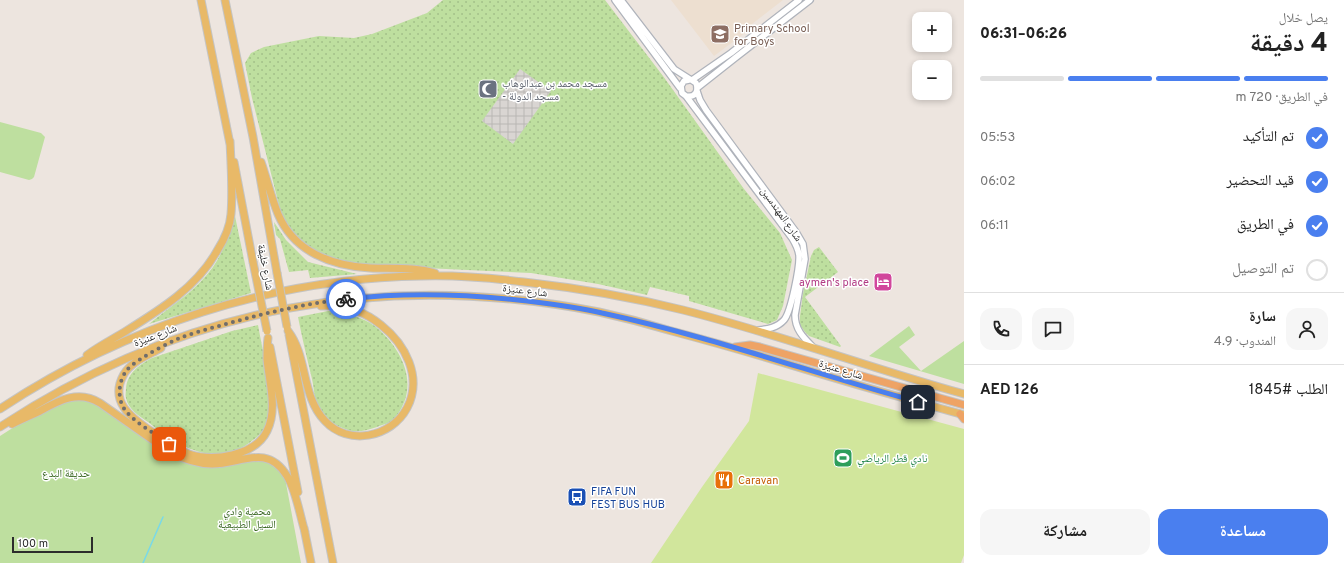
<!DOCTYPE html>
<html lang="ar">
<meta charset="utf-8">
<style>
:root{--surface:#fff;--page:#f6f6f6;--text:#222;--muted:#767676;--line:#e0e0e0;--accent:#4a7fef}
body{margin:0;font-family:Overpass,"Noto Naskh Arabic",sans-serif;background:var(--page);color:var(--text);direction:rtl;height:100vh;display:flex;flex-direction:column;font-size:15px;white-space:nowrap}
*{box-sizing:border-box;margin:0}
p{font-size:13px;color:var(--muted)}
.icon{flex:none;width:22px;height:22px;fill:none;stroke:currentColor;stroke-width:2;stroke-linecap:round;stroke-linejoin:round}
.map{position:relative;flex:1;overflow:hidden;direction:ltr}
.details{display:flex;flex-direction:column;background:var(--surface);width:380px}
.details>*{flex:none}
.tools{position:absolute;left:912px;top:12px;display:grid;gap:8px}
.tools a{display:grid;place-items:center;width:40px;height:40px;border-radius:8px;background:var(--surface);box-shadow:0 2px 6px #0003;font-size:20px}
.scale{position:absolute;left:12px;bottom:10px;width:81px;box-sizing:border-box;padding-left:4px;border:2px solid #2c2c2c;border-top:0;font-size:11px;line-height:14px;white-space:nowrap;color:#2c2c2c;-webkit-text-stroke:3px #fff;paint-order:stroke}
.pin{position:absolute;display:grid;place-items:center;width:34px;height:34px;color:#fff;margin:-17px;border-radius:8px;box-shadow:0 2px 6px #0006}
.courier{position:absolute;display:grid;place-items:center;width:40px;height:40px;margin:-20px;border:3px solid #4a7fef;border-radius:50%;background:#fff;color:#222;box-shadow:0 1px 5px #0007}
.overview em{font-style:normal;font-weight:800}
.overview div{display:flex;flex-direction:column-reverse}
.overview{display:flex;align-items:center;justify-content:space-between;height:68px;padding:0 16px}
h1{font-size:26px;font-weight:800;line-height:30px}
.bar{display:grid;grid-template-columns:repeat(4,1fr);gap:6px 4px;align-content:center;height:48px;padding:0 16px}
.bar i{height:5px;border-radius:3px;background:var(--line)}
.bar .active{background:var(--accent)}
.bar p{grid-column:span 4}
.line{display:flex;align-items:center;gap:10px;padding:0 16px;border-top:1px solid var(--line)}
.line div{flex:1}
.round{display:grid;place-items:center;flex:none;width:42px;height:42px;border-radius:12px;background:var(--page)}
ol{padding:0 16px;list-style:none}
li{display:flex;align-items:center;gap:12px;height:44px}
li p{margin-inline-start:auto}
li .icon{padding:4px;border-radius:50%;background:var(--accent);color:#fff;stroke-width:4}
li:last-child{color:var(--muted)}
li i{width:22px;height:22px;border:2px solid var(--line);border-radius:50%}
.cta{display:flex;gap:8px;margin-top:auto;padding:8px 16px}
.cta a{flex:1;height:46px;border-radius:12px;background:var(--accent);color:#fff;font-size:16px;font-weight:800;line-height:46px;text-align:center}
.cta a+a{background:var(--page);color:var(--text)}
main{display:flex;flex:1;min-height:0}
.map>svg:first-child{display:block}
.education{fill:#eddfd0}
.grass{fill:url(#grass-dots)}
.park{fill:#bedf9f}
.pitch{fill:#d1e69c}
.plaza{fill:url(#plaza-grid)}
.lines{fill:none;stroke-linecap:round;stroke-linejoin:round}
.stream{stroke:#79d9e8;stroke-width:1.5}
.tertiary-casing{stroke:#afb3bb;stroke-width:8}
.primary-casing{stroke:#c4c4c4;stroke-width:9}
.trunk-casing{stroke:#c4c4c4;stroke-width:9}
.tertiary{stroke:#fff;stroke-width:5.5}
.primary{stroke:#e8b968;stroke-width:7}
.trunk{stroke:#eea365;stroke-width:7}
.primary-bridge-casing{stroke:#c4c4c4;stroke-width:9;stroke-linecap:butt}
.primary-bridge{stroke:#e8b968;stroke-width:7}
.done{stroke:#706d6b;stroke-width:4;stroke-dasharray:0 7.2}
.route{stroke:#4a7fef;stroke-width:5}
.labels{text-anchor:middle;stroke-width:3;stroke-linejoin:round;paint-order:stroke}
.education-label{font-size:11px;fill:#785e54;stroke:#fff;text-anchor:start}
.worship-label{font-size:11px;fill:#5b616d;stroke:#fff;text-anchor:start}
.street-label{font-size:11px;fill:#2c2c2c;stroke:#fff}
.hotel-label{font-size:11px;fill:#b23c85;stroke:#fff;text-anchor:end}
.leisure-label{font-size:11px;fill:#27864d;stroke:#fff;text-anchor:start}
.park-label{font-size:11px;fill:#37651f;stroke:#fff}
.food-label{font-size:11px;fill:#c56008;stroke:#fff;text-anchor:start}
.transit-label{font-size:11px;fill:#164399;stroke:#fff;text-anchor:start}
</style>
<main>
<section class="details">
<div class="overview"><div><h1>4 دقيقة</h1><p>يصل خلال</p></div><em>06:26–06:31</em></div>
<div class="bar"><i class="active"></i><i class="active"></i><i class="active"></i><i></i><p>في الطريق · 720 m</p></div>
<ol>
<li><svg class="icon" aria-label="check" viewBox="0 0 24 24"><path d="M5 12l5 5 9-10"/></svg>تم التأكيد<p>05:53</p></li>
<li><svg class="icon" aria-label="check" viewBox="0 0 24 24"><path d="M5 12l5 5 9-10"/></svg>قيد التحضير<p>06:02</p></li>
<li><svg class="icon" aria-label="check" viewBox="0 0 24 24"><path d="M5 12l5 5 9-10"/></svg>في الطريق<p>06:11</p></li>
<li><i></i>تم التوصيل</li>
</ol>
<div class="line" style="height:72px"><a class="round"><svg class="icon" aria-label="person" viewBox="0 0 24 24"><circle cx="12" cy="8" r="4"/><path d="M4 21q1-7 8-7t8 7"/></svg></a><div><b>سارة</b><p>المندوب · 4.9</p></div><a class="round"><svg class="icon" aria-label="chat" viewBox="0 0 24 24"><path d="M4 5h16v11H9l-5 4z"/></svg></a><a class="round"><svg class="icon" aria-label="phone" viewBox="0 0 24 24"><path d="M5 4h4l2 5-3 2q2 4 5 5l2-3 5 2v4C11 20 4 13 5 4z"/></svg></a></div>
<div class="line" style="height:52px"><div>الطلب #1845</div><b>AED 126</b></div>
<div class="cta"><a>مساعدة</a><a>مشاركة</a></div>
</section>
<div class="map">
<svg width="964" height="563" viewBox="0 0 964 563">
<defs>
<pattern id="grass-dots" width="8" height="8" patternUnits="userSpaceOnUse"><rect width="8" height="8" fill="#bedf9f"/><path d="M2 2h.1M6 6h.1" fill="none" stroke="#a3c089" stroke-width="1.8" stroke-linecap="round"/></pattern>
<pattern id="plaza-grid" width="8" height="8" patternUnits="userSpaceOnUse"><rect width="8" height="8" fill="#d9d5d2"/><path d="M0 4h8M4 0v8" fill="none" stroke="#bab7b4"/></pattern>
</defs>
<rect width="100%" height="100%" fill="#ede5df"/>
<!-- education -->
<path class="education" d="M671 0H783L752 24 753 27 714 56Z"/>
<!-- grass -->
<path class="grass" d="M443 0H605L663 76 744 189 780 233 792 260 783 306 777 320 768 324 689 301V296L650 287 647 295 598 284 531 273 361 265 327 258 301 242 282 217 252 98 245 63 251 53 264 47 319 36 354 38 372 34 427 13Z
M235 216 251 293 149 324C171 306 197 290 213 267 224 251 229 234 235 216Z
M274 222 286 240 308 262 357 274 310 278 308 270 289 272 280 239 276 235Z
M819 247 838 272 805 297 841 346 840 347 809 336 805 332 800 325V316L803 294 811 256 814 250Z
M328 311C345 313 362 316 376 327 399 346 417 378 402 407 399 413 395 419 389 423 385 424 381 425 377 427 368 430 357 433 348 430 335 426 323 418 318 406 314 398 314 387 312 379 307 358 302 338 298 317Z
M258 325C263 353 273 393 267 421 266 429 260 435 253 440 217 470 179 447 148 422 139 416 128 409 126 398 125 395 126 392 126 389 127 373 139 365 152 358L232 331Z"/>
<!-- park -->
<path class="park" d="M0 122 41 133 45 137 34 177 32 179 29 180 0 172Z
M909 326 915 335 899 347 921 371 964 341V384L869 356Z
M64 400H89L163 450 252 458 276 465 285 478 301 563H0V436L11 429Z"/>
<!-- pitch -->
<path class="pitch" d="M758 373 964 429V555L961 563H651L702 487 749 421Z"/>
<!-- plaza -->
<path class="plaza" d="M520 69 551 91 513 144 482 121Z"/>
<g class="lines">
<!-- stream -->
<path class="stream" d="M143 563 163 517"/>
<!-- tertiary casing -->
<g class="tertiary-casing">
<path id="tertiary" d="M615 0 680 88
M621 0 674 69 696 83C699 91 695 98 686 96
M689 80 684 81 681 86 682 93 686 96 792 238C795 243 798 248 799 255 800 266 791 312 784 320 777 328 767 329 758 330
M692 80 731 53 799 0
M697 88 735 58 810 0
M697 91 700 100 706 110 796 232 803 244 805 259 795 315C795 330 804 338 814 348"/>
</g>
<!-- primary casing -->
<g class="primary-casing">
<path id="primary" d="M201 0 230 144
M225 0 253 137 277 273
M234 162 253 262
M261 162C267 179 271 197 278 214 294 252 332 266 370 268 392 269 414 267 435 273
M288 331C308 357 301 396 325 421 348 446 391 438 407 408 423 377 405 344 381 325 364 311 343 304 321 306
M289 335 333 563
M270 347 298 492
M161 348C149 355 132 361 124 374 108 402 132 418 152 432 164 440 175 449 189 454 213 462 255 456 267 431 278 409 269 382 267 359 267 352 267 345 268 338
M87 355C99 346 113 339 126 331 160 310 197 287 217 251 224 240 230 228 231 214 233 190 231 165 230 141
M0 409C125 326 273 278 423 276 457 275 491 278 524 282 578 288 631 297 683 310 778 334 870 368 964 394
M12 424C20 420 29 416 38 412 58 401 78 389 100 403L171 453C185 459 197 464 212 464 241 464 267 443 287 476 296 490 300 516 305 532
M0 427C185 306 383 270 599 312 622 317 645 323 668 330 713 342 759 355 804 369 857 385 910 400 964 415
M304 528 311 563"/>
</g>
<!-- trunk casing -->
<g class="trunk-casing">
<path id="trunk" d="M735 347 750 345 760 347 964 405
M960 414 964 419"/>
</g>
<!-- tertiary -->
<use href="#tertiary" class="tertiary"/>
<!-- primary -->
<use href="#primary" class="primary"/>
<!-- trunk -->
<use href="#trunk" class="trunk"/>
<!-- primary-bridge casing -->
<g class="primary-bridge-casing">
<path id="primary-bridge" d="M253 262 267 331
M277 273 287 327"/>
</g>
<!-- primary-bridge -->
<use href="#primary-bridge" class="primary-bridge"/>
</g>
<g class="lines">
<!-- done -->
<path class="done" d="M169 444C156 434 135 423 125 410 117 399 118 381 127 370 136 359 176 338 191 334 242 319 293 305 346 299"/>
<!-- route -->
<path class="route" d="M346 299C407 292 467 294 527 301 552 304 577 307 602 313 709 336 812 373 918 402"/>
</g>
<!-- icons -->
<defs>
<g id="school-square" transform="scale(1)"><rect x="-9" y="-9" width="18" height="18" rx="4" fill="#8d6e63" stroke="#fff"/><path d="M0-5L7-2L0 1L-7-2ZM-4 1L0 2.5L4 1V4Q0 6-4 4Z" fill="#fff"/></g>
<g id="mosque-square" transform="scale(1)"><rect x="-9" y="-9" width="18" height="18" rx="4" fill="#6b7280" stroke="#fff"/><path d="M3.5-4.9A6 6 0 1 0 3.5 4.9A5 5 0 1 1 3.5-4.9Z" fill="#fff"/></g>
<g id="hotel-square" transform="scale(1)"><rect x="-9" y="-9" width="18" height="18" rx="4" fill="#d1479c" stroke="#fff"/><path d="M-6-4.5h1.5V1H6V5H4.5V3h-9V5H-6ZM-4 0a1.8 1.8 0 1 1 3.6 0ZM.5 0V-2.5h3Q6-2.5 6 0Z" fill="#fff"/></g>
<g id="stadium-square" transform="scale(1)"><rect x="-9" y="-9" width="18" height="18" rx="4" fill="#2e9e5b" stroke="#fff"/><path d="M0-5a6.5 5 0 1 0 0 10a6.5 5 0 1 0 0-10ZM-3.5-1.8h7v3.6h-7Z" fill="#fff"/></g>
<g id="restaurant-square" transform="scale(1)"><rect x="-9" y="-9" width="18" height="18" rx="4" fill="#e8710a" stroke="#fff"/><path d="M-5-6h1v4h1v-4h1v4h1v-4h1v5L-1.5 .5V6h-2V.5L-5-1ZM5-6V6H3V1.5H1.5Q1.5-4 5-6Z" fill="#fff"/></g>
<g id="bus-square" transform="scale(1)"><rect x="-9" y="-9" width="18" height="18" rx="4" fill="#1a4fb4" stroke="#fff"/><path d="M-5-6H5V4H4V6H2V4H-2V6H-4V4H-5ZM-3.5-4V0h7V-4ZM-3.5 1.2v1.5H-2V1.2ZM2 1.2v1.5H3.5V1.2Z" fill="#fff"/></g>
</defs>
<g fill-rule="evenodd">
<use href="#school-square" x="720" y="34"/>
<use href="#mosque-square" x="488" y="89"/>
<use href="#hotel-square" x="883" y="282"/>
<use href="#stadium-square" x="843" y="458"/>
<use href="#restaurant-square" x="724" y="480"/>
<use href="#bus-square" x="577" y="497"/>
</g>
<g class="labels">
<!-- education labels -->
<g class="education-label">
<text x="734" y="32">Primary School<tspan x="734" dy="13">for Boys</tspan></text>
</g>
<!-- worship labels -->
<g class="worship-label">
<text x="502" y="87">مسجد محمد بن عبدالوهاب<tspan x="502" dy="13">- مسجد الدولة</tspan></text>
</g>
<!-- street labels -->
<g class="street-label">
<text transform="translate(782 214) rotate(55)" y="4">شارع المهندسين</text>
<text transform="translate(266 267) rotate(79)" y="4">شارع خليفة</text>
<text transform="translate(525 290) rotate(7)" y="4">شارع عنيزة</text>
<text transform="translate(155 335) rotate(-21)" y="4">شارع عنيزة</text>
<text transform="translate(841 369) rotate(17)" y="4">شارع عنيزة</text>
</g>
<!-- hotel labels -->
<g class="hotel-label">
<text x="869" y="286">aymen's place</text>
</g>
<!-- leisure labels -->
<g class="leisure-label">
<text x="857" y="462">نادي قطر الرياضي</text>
</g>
<!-- park labels -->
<g class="park-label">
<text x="66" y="477">حديقة البدع</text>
<text x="247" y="515">محمية وادي<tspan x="247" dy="13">السيل الطبيعية</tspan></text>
</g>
<!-- food labels -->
<g class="food-label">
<text x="738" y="484">Caravan</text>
</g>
<!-- transit labels -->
<g class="transit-label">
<text x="591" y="495">FIFA FUN<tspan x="591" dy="13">FEST BUS HUB</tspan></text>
</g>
</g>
</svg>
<div class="tools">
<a>+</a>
<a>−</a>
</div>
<div class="scale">100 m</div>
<div class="pin" style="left:169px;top:444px;background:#ea580c"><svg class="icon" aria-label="bag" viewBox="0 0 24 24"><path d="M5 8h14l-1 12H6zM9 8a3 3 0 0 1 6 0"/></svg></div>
<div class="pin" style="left:918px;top:402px;background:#1f2937"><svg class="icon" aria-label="home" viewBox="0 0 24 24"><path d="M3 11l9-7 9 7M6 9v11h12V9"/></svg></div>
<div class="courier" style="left:346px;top:299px"><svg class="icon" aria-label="bike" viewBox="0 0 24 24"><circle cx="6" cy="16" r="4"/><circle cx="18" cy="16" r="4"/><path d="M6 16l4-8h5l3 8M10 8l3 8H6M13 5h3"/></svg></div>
</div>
</main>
